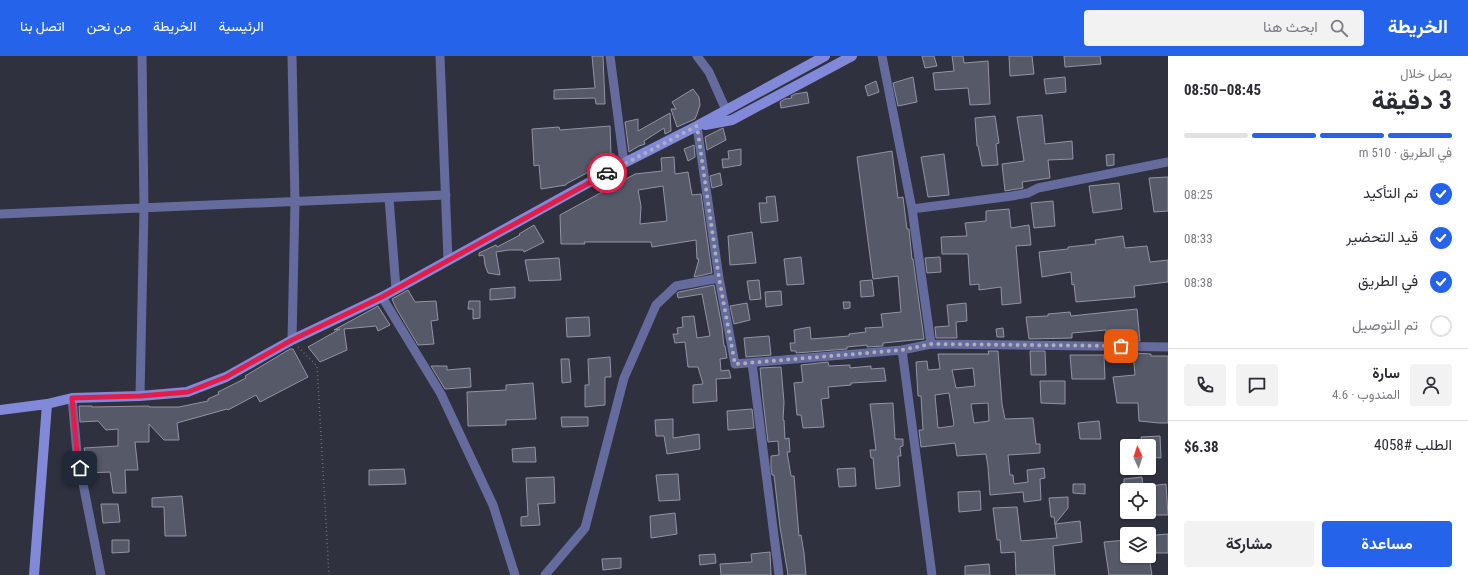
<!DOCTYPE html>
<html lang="ar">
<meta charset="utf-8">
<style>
:root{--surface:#fff;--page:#f2f2f3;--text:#2b2b33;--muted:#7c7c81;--line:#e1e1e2;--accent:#2563eb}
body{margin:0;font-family:"Roboto Condensed",Vazirmatn,sans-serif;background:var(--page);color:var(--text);direction:rtl;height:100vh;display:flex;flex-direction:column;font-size:15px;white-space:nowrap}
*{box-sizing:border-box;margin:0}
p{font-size:13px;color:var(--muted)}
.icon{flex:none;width:22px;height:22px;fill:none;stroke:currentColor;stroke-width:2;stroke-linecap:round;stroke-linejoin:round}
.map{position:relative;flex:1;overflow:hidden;direction:ltr}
.details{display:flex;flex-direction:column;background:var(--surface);width:300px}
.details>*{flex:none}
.needle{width:26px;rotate:357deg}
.tools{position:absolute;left:1120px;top:383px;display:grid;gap:8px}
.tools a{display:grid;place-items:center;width:36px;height:36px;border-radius:4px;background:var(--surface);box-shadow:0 1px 3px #0004;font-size:20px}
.pin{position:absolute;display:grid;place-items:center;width:34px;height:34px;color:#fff;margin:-17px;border-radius:8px;box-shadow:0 2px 6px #0006}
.courier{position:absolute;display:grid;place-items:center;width:40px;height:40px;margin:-20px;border:3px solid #e11d48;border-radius:50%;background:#fff;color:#222;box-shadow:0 1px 5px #0007}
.headline em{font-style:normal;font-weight:700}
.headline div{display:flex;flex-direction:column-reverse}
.headline{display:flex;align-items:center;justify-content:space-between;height:68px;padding:0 16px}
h1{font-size:26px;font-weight:700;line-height:30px}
.bar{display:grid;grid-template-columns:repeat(4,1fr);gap:6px 4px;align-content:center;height:48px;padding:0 16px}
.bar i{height:5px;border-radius:3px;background:var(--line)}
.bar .on{background:var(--accent)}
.bar p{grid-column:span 4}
.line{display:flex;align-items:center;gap:10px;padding:0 16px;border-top:1px solid var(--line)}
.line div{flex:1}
.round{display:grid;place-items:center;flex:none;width:42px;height:42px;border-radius:4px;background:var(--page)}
ol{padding:0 16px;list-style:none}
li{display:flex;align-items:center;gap:12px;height:44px}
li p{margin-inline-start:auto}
li .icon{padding:4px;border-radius:50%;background:var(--accent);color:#fff;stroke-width:4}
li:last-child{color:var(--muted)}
li i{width:22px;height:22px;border:2px solid var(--line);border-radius:50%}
.button{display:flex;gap:8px;margin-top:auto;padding:8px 16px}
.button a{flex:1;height:46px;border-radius:4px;background:var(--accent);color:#fff;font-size:16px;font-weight:700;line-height:46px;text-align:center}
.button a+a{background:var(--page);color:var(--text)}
header{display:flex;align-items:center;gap:24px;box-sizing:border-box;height:56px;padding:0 20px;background:var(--accent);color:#fff}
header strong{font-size:19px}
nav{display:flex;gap:22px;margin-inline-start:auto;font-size:14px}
.search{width:280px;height:36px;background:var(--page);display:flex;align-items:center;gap:10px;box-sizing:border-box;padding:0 14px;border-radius:4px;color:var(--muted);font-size:15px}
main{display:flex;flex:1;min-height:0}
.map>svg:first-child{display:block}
.building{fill:#565968;stroke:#9294a5;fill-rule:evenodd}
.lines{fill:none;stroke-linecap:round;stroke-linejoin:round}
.path{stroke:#6d6f7c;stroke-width:1.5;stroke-dasharray:1 3;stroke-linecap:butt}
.street{stroke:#656b9d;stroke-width:9}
.secondary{stroke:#8289d9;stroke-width:10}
.done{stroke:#aeafba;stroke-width:4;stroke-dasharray:0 7.2}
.route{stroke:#e11d48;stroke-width:5}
</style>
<header>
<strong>الخريطة</strong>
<div class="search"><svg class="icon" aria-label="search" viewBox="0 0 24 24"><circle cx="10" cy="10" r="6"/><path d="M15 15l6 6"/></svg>ابحث هنا</div>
<nav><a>الرئيسية</a><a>الخريطة</a><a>من نحن</a><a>اتصل بنا</a></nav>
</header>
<main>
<section class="details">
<div class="headline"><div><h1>3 دقيقة</h1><p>يصل خلال</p></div><em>08:45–08:50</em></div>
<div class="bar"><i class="on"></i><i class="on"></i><i class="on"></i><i></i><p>في الطريق · 510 m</p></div>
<ol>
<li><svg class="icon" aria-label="check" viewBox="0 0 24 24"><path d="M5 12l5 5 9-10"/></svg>تم التأكيد<p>08:25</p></li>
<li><svg class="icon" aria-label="check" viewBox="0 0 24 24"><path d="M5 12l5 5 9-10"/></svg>قيد التحضير<p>08:33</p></li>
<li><svg class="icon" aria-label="check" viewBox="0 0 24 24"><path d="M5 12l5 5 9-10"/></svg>في الطريق<p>08:38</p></li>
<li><i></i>تم التوصيل</li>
</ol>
<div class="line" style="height:72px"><a class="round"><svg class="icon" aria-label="person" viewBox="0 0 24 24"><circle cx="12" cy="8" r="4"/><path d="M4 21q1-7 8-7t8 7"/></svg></a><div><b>سارة</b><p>المندوب · 4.6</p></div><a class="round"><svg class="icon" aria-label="chat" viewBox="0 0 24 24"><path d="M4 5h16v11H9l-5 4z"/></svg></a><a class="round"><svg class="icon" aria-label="phone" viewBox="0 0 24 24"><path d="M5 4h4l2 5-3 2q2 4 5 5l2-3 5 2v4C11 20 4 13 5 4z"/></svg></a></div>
<div class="line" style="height:52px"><div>الطلب #4058</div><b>$6.38</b></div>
<div class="button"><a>مساعدة</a><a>مشاركة</a></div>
</section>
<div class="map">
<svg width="1168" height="519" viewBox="0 0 1168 519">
<rect width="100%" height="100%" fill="#2f313f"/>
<!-- building -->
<path class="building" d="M592 0H603L605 48H596L595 42 554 43V34L595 32Z
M922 0H934L937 10 925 12Z
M952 0H963L964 7 988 5 990 48 970 49 968 32 935 34 933 17 954 15Z
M1009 0H1032L1034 18 1010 20Z
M1064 0H1100L1101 8 1065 11Z
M913 21 917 46 898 50 893 27Z
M1065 21 1066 36 1046 38 1044 23Z
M876 25 879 36 868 40 865 30Z
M693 33 699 41 700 49 697 58 695 63 677 71 671 53H676L672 46Z
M807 36 809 47 781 52 780 46 785 43 792 42 791 40 795 38Z
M670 57 671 75 665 78 664 72 644 85 645 88 639 90 629 96 625 66 638 63V75Z
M1042 59 1045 88 1072 85 1073 103 1048 104 1050 122 1022 126 1023 132 1005 135 1002 108 1024 105 1017 61Z
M995 60 999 87 996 88 998 109 982 110 978 90H977L975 62Z
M610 70 611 98H614L615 104 598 111 566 128V129L541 133 539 109 534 110 532 73 559 71 560 74Z
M723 72 726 84 707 94 705 81Z
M694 89 695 101 688 105 684 93Z
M741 93V109L723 112 722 103H729L728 95Z
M892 95 898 142 903 141 907 173H909L912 203H913L924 283 883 287V290L867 291V289L847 291V293L796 297V295H791L790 287H795L794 274 810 271 811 283 849 280V278L866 276 865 272 883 271 881 258 901 256 898 220 873 223 857 101Z
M944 98 949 139 928 141 921 101Z
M1114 98V109L1107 110 1106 99Z
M674 101 675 118 688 116 692 139 701 138 712 217 694 221 699 203H697L696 184 652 191 651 186H584L585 188H561L560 159 635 118 662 115 661 102ZM663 130 667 165 640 168 641 150 638 134Z
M720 117 722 129 712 132 710 120Z
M1168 121V155L1154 156 1149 122Z
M1119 127 1122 153 1093 157 1089 130Z
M775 140 778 165 761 167 759 147H767L766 141Z
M1053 145 1055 170 1034 172 1031 147Z
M1009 153 1011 172 1029 169 1031 189 1016 190 1021 247 1002 249 1001 231 979 234V228L970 229 968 198H942L941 181 967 180 965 167 986 165V155Z
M534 169 544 186 524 196 523 194H509L496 196 500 219 488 217 485 209 484 201 483 199 479 200V197L496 189 497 191 520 179 519 178Z
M752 176 756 207 730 209 728 180Z
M1123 180 1125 192 1147 190 1150 206 1168 204V226L1134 230 1135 241 1076 246 1074 228 1072 229 1071 216 1042 221 1039 196 1068 193V191L1096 188 1095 184Z
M801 201 804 228 787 229 784 203Z
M940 201 941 216 927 217 925 202Z
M559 202 561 224 529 225 525 204Z
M759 224 761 243 750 244 747 225Z
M872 224 874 240 861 241 860 225Z
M714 229 722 271 724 290H725L727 302 720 303 721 315 729 314 731 322 716 323 717 345 693 347V329L703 328 698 311H688L685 286 675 287 673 278H678L677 272 683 271 682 261 694 260 697 282 710 280 702 238 678 242 677 237 679 236Z
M515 231V242L490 244V233Z
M408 234 415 246 436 245 438 264 431 265 434 288 418 289 396 252 392 243Z
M781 235 782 249 766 251 765 236Z
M469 245H480V262L473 263V253H468Z
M843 246H850V252L844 253Z
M747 247 750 264 734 268 730 250Z
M966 247 967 265 956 266 957 282H936L935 271 949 270 947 249Z
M378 250 390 269 378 275 376 270 344 273 347 294 320 306 308 291 340 273 334 274Z
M1137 253 1140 285 1107 284 1106 274 1072 277V282L1029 283 1026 261 1048 260V258L1070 256 1071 260Z
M589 261 590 280 567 281 566 262Z
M1003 272 1004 281H997L996 273Z
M769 280 771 299 746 301 744 282Z
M290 293H293L308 321 260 346 256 339 228 354 227 353 177 367 179 384H164L149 368V386H135L138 414H125L126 437H113L110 416 89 417 84 392 118 390V373L106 374 98 365 80 366 79 350H92V351L149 350V351H179L208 345V343L219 338 218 336 246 322 245 320Z
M988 295H998L1002 348 1005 363 1033 362 1036 388H1040V397L1008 399 1010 419H1013L1014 428 1028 426 1027 414 1044 412 1045 422 1040 423 1041 444 1024 446 1023 436 990 439 988 411 986 398 957 400 955 387 921 391 919 374H923L921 340H918L916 306 927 305 928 314 940 313 938 298H989ZM973 312 975 330 956 332 952 314ZM949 337 954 369 953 370 938 372 935 339ZM988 347 989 365 974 367 971 348Z
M1030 295H1045L1046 319H1031Z
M1133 297 1151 298V300H1168V367H1159L1139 365 1138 347H1117L1113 321 1135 319Z
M1070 299H1104L1105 323H1072Z
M610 301 611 321H605V349L585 351V329H589L588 303Z
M561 303H569L571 326 562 327Z
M828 306 829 310 850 309V312L871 310V313L884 312 886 325 851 327V329L828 331 829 342 821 343 824 371 803 372 801 359H797L794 327 803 326 801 309Z
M431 310H447V314L470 312 471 331 445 333Z
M781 311 784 346 783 364H784L785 383 789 382 790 396H787L791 420H794L799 480 801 479 804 497 806 519H788L780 471 774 419H772L771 412V400L779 399 778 385 768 386 763 344 760 312Z
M1040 325H1065V348L1041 347Z
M533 327 536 363 506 364V369L468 370 467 336 506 334V329Z
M893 347 895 383H903V390L900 391 901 400H898L900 430 876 433 873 402H871L870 394H876L870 348Z
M752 353 754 372 728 374 727 355Z
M561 361H588V370L562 371Z
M673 363V382L699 378 700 393 667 398 664 380H656L655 364Z
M1099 365 1101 383H1080L1078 367Z
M1160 380 1161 402 1149 401V390H1143L1141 381Z
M535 391 536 406H513L512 393Z
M855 412 856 430 839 431 837 413Z
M404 413 406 428 369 429V414Z
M678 418 680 444 659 445 656 419Z
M554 421 555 447 538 448 540 469 521 470V461L528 460 526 422Z
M1142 421 1143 434H1124V423Z
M1073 428H1085V438L1073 437Z
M1166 428 1168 459H1151L1150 430Z
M980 435 981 454 959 456 958 436Z
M182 440 186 480H165L164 451H152V442Z
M1068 441V452L1055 468 1080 465 1082 486 1053 490 1055 519H1016L1015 496 1001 497 1000 484H997L993 452 1017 451 1021 485 1057 482 1054 461H1051L1049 442Z
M101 448H118L120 466 103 467Z
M675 457 677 478 651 482 650 460Z
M1168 478V497H1156L1155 479Z
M112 484H129V496L112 497Z
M1126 484 1128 503 1149 500 1152 519H1109L1104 486Z
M770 496 771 519H721L720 508 752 506 751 498Z
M715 498 716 507 700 509 699 499Z
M621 502V512L603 514 602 503Z
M989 508 990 519H965V510Z"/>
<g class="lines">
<!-- path -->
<path class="path" d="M298 291 317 310 329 519"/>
<!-- street -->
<path class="street" d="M440 0 448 204
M610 0 624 107
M697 0 709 16 726 54
M882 0 912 153 931 288
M697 70 719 222 735 308 902 294 931 288 1168 291
M389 142 396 233
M912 153 1012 140 1028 137 1038 132 1168 106
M0 158 446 139
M382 241 441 338 493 449 515 519
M292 284 295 146 292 0
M902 294 932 519
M752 307 779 519
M140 340 144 152 142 0
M72 342 77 397 101 519
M545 519 585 472 624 322 656 249 676 230 719 222"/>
<!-- secondary -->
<path class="secondary" d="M705 69 732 64 852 0
M0 354 47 348 72 342 140 340 187 336 226 321 292 284 382 241 624 107 697 70 825 0
M34 519 47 348"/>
</g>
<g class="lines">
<!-- done -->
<path class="done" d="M607 117 697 70 719 222 735 308 902 294 931 288 1121 290"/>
<!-- route -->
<path class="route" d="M80 412 77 397 72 342 140 340 188 336 226 321 292 284 382 241 607 117"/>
</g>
</svg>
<div class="tools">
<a><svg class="needle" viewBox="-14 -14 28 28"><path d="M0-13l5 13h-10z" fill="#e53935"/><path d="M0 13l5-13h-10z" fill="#7c7c81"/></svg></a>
<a><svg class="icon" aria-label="locate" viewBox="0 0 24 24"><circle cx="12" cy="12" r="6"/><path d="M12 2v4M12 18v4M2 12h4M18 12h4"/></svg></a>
<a><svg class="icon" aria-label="layers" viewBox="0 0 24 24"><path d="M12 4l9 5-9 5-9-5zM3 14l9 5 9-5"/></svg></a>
</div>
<div class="pin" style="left:1121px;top:290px;background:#ea580c"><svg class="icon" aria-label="bag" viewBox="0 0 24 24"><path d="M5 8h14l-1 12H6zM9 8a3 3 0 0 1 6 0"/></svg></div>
<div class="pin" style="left:80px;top:412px;background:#1f2937"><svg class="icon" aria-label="home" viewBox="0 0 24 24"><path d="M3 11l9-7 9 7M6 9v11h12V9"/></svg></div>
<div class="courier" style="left:607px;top:117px"><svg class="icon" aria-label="car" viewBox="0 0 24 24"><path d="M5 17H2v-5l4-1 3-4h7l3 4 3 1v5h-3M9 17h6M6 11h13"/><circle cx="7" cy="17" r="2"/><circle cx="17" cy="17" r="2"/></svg></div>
</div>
</main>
